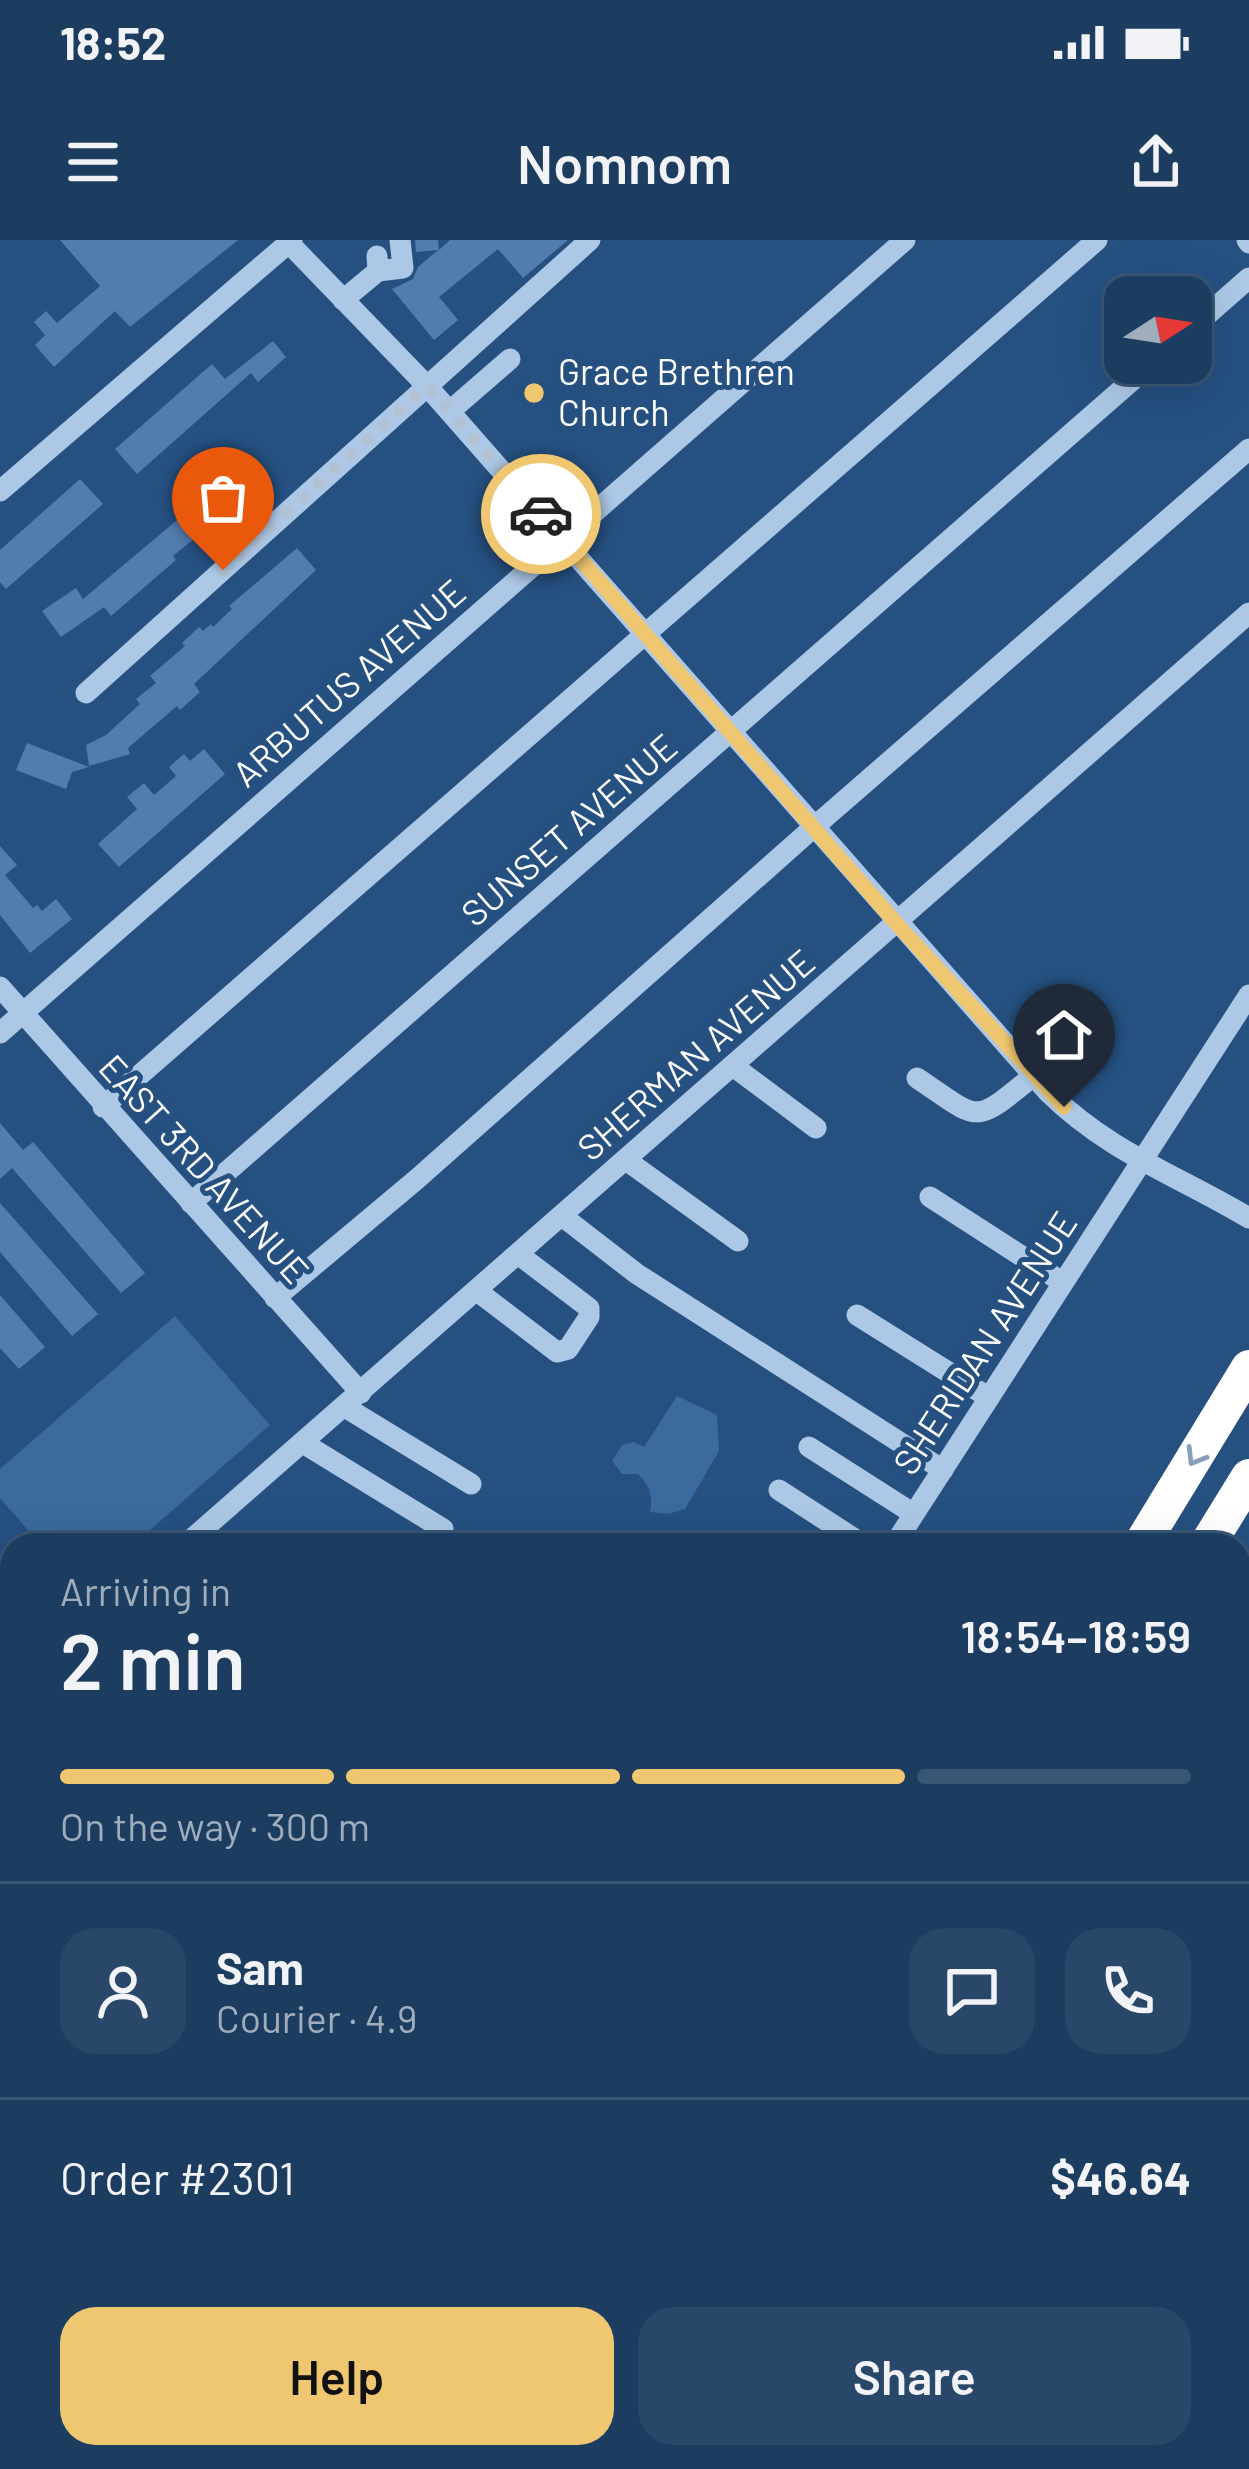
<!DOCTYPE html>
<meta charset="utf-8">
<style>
:root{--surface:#1c3c60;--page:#294769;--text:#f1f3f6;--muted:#a0adbd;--line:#3a5675;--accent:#f0c771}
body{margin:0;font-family:Barlow,sans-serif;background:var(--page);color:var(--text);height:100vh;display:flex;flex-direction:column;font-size:45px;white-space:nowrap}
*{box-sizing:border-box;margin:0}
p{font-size:39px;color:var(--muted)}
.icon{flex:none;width:66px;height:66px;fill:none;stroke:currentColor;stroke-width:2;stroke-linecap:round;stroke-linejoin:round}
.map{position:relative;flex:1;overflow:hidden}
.drawer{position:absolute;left:0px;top:1293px;width:1251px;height:936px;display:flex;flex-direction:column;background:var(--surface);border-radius:36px 36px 0 0;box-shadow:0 12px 48px #0002,0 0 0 3px var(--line)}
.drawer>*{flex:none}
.needle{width:78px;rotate:78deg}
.fabs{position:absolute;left:1104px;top:36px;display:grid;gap:24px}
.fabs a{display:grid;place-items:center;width:108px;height:108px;border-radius:24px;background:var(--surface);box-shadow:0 12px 48px #0002,0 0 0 3px var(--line);font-size:60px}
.pin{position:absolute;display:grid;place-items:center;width:102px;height:102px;color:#fff;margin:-123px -51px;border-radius:50% 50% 50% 0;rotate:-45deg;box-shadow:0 0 12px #0007}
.pin .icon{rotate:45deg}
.courier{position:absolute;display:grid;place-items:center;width:120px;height:120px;margin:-60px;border:9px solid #f0c771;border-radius:50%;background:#fff;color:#222;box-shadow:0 3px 15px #0007}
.overview em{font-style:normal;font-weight:600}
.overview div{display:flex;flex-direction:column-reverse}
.overview{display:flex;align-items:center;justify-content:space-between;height:204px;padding:0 60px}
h1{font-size:78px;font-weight:600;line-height:90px}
.bar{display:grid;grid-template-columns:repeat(4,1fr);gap:18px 12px;align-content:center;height:144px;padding:0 60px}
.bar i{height:15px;border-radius:9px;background:var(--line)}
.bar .active{background:var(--accent)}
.bar p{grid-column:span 4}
.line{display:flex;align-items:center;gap:30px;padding:0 60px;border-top:3px solid var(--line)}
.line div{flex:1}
.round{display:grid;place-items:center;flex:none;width:126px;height:126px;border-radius:36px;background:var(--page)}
.primary-button{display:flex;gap:24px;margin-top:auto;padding:24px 60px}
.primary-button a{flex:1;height:138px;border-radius:36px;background:var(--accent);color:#111;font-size:48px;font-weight:600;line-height:138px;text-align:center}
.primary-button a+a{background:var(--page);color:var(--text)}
.status{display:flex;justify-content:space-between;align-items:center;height:84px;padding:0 60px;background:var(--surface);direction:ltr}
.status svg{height:33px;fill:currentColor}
header{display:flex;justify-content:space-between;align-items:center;height:156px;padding:0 60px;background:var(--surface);font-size:54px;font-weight:600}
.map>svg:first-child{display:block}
.green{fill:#3a6a9e}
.building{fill:#527cab}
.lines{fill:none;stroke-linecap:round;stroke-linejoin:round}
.minor{stroke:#acc8e6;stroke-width:21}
.highway{stroke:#fff;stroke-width:36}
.oneway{stroke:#879fb9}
.done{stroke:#b3c2d3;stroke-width:12;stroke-dasharray:0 21.6}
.route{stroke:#f0c771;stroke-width:15}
.poi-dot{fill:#f0c771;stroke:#255080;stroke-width:4.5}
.labels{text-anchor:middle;stroke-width:10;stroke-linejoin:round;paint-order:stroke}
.poi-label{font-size:36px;fill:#fff;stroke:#255080;text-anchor:start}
.street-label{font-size:36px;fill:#fff;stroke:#255080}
</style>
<div class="status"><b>18:52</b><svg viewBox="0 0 49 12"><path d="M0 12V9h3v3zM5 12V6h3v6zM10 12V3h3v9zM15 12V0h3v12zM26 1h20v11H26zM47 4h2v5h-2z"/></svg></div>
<header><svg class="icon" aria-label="menu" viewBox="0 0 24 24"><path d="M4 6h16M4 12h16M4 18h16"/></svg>Nomnom<svg class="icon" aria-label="share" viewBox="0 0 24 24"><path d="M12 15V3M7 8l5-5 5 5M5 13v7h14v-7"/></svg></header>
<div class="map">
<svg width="1249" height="2229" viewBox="0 0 1249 2229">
<rect width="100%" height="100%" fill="#255080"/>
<!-- green -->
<path class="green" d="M175 1076 270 1185 133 1305H41L0 1258V1229Z
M677 1156 717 1175 719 1211 685 1269 668 1274 650 1272C653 1255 650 1247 638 1234H622L612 1221 622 1205 634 1202 644 1207Z"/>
<!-- building -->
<path class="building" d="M60 0H238L130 87 115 71 54 127 35 105 45 95 34 82 46 71 57 83 100 46Z
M415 0H438L439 10 450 0H568L523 38 498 9 439 57 458 80 434 100 392 49 413 39 418 27 438 10 416 12Z
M273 101 286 117 258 142 251 133 137 234 115 209 212 124 225 139Z
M233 224 251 245 240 255 243 259 173 316 176 320 111 376 104 367 61 397 42 371 76 348 83 359 207 255 203 250Z
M80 239 103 264 6 349 0 342V310Z
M297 308 316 330 194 444 200 452 180 470 177 466 128 508 130 514 89 526 86 505 106 495 140 464 136 459 156 443 150 436 185 406 182 403 199 387 203 391 211 384 213 387 232 369 229 366Z
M27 503 89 527 72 532 66 549 16 530Z
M204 509 225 534 119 627 98 604 137 569 127 557 144 543 154 555 176 536 169 527 184 514 190 521Z
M0 606 17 625 5 635 33 668 37 665 42 671 56 659 72 679 30 713 0 675Z
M0 883 23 910 33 902 145 1033 121 1053 12 928 0 939Z
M0 963 98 1074 72 1096 0 1012Z
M0 1055 45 1107 19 1129 0 1108Z"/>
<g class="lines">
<!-- minor -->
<path class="minor" d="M286 0 427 146 1048 852C1110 913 1177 935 1249 978
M1247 0 1249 3
M378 31 403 28 400 0
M343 60 378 31 377 16
M1191 89 1249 38
M450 171 510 119
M0 251 292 0
M86 453 590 0
M0 747 361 1153
M0 793 905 0
M733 826 816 888
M917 838C981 881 972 886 1033 836
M103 867 1097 0
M626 920 738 1001
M930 957 1062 1042
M191 963 1152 123
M562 976 637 1034 943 1230
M477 1051 557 1112 568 1109 589 1077V1068L518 1014
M275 1058 417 939 814 587 1249 209
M857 1075 988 1157
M345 1167 471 1244
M303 1203 443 1289
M809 1207 914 1274
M779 1250 864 1305
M185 1305 1249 373
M894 1305 1249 755
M0 1492 12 1476
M0 1630 12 1637
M1239 1697 1249 1686
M1239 1860 1249 1867
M0 1910 12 1918
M1239 2019 1249 2022
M921 2217 940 2229
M39 2229 47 2217
M300 2229 308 2217
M897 2229 906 2217
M970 2229 979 2217
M1235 2229 1249 2208"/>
<!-- highway -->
<path class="highway" d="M1141 1305 1249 1128
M1207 1305 1249 1237
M494 2229 501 2217
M570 2229 577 2217
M633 2229 641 2217
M717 2229 725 2217"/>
</g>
<!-- one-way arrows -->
<defs><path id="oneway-chevron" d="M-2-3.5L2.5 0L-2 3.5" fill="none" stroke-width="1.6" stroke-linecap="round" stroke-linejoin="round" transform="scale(3)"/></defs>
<use class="oneway" href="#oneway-chevron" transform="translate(1195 1217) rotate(121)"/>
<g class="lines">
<!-- done -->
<path class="done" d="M223 330 427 146 541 274"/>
<!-- route -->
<path class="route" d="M541 274 896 683 1064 867"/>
</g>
<!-- markers -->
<circle class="poi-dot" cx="534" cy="153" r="12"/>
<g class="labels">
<!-- poi labels -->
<g class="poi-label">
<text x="558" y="145">Grace Brethren<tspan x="558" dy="41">Church</tspan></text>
</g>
<!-- street labels -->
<g class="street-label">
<text transform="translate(349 443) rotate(-41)" y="13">ARBUTUS AVENUE</text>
<text transform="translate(569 590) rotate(-41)" y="13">SUNSET AVENUE</text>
<text transform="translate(696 815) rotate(-41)" y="13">SHERMAN AVENUE</text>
<text transform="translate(204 929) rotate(48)" y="13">EAST 3RD AVENUE</text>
<text transform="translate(985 1103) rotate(-57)" y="13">SHERIDAN AVENUE</text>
</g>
</g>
</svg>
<div class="fabs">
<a><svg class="needle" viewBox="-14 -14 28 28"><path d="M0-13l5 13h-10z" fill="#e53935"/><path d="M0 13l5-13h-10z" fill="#a0adbd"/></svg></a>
</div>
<div class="pin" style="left:223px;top:330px;background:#ea580c"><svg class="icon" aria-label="bag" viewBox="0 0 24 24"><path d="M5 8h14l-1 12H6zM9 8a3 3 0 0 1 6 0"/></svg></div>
<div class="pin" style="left:1064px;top:867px;background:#1f2937"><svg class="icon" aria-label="home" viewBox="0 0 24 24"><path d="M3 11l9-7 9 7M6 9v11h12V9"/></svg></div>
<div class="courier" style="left:541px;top:274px"><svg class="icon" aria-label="car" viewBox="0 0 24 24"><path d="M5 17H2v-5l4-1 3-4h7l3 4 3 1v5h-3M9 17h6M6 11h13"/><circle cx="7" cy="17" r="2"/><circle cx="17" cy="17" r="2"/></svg></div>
<section class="drawer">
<div class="overview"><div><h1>2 min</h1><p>Arriving in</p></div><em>18:54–18:59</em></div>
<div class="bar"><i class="active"></i><i class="active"></i><i class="active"></i><i></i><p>On the way · 300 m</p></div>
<div class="line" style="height:216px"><a class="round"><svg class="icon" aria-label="person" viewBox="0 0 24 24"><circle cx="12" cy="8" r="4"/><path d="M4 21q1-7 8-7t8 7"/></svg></a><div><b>Sam</b><p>Courier · 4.9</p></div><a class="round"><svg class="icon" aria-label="chat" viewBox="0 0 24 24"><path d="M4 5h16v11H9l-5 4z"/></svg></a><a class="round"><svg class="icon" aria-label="phone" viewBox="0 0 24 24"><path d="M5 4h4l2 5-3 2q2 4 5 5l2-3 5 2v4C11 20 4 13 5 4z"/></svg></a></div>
<div class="line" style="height:156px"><div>Order #2301</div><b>$46.64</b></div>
<div class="primary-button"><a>Help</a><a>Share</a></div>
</section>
</div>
